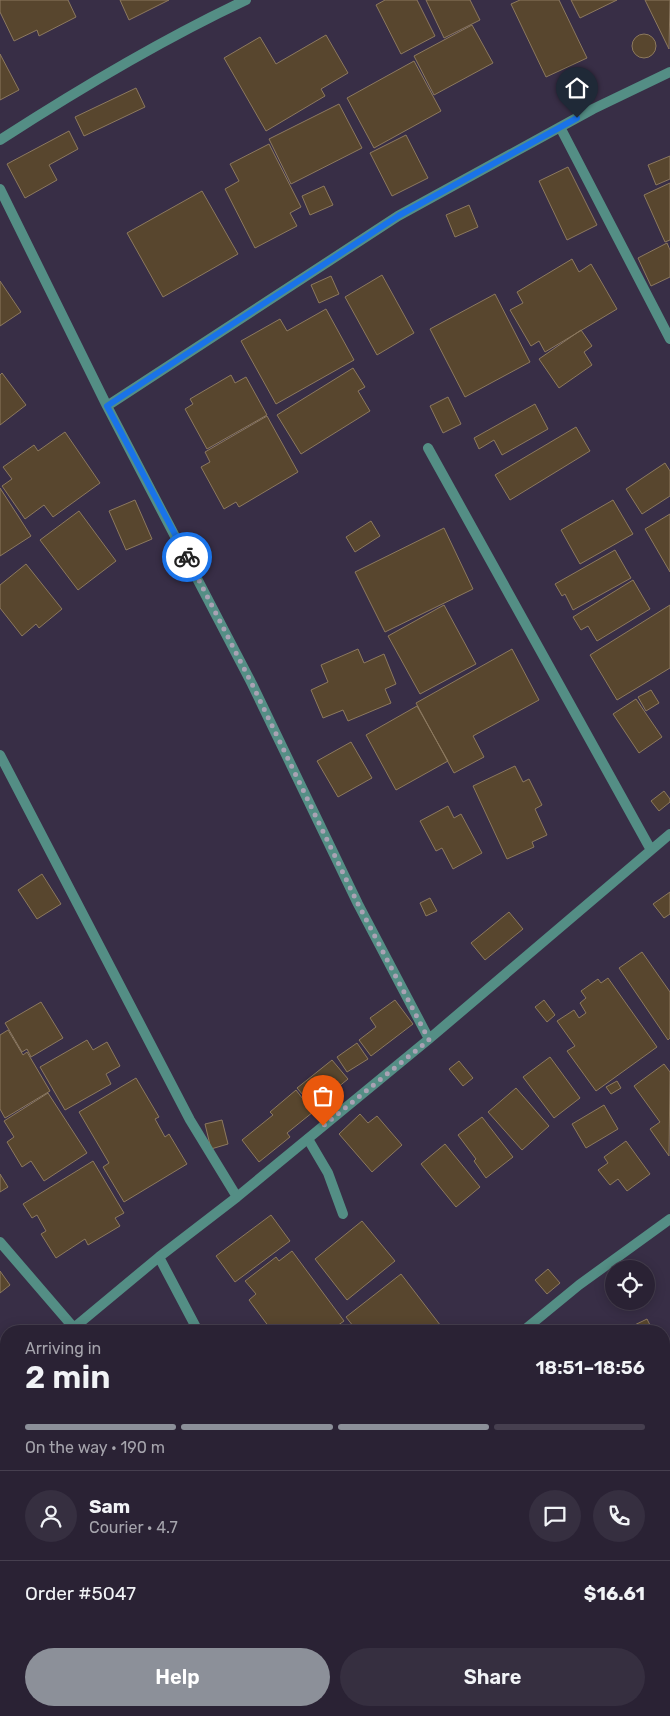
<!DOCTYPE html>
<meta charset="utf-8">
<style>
:root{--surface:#2a2234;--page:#362f40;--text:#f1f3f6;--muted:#a5a4ac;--line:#463f4f;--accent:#8c9099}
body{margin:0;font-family:Rubik,sans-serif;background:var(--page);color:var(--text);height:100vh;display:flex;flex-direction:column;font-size:19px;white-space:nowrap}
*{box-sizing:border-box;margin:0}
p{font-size:16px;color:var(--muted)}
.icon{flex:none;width:28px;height:28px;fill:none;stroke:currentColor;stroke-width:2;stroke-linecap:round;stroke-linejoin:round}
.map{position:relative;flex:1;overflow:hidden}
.drawer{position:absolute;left:0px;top:1325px;width:670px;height:391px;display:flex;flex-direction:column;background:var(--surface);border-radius:20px 20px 0 0;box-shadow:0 2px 12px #0003,0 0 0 1px var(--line)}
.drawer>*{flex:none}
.buttons{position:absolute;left:605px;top:1260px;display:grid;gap:10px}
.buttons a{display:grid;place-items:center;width:50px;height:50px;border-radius:50%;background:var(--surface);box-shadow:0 2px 12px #0003,0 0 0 1px var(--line);font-size:25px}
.pin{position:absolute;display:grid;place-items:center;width:42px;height:42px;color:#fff;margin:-51px -21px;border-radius:50% 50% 50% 0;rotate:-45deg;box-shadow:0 0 5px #0007}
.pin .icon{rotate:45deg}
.courier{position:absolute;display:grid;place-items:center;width:50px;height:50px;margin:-25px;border:4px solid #1a73e8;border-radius:50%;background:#fff;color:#222;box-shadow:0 1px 6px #0007}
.headline em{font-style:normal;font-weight:600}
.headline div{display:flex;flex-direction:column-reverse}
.headline{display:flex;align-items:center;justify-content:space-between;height:85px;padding:0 25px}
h1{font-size:32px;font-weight:600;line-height:38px}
.bar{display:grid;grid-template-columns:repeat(4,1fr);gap:8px 5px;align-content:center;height:60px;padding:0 25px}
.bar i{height:6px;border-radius:4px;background:var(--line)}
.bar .selected{background:var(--accent)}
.bar p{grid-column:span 4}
.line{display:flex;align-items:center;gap:12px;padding:0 25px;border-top:1px solid var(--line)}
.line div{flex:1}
.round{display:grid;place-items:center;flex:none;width:52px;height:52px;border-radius:26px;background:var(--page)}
.button{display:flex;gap:10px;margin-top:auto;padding:10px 25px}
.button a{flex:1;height:58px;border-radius:30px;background:var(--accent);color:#fff;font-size:20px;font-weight:600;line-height:58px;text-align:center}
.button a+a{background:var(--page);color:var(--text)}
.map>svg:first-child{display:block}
.building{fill:#58462e;stroke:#8c795f}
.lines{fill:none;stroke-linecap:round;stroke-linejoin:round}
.lane{stroke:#548e85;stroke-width:10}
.street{stroke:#548e85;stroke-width:10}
.done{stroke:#a9a2b4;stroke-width:5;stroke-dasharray:0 9}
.route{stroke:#1a73e8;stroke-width:6}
</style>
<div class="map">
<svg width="670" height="1716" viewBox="0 0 670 1716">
<rect width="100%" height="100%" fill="#382e46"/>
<!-- building -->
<path class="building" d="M0 0H68L76 17 39 36 37 30 14 41 0 12Z
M120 0H169L129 20Z
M385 0H417L435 36 401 54 376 5Z
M426 0H470L480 20 444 38Z
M520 0H559L587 58 546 77 511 4Z
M571 0H617L580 18Z
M645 0H670L669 49Z
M472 25 493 63 434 95 414 56Z
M632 46a12 12 0 1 1 24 0a12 12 0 1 1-24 0Z
M326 35 348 73 321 89 325 96 266 131 224 58 260 37 276 64Z
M0 54 19 90 0 100Z
M414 61 441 111 374 148 347 98Z
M136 88 145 107 84 136 75 117Z
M339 104 362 148 291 184 269 139Z
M69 131 78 149 49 165 57 180 25 198 7 164Z
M406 135 428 178 392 196 370 153Z
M269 144 301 207 290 213 297 226 255 248 225 189 239 181 230 164Z
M670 156V179L656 185 648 165Z
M568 167 597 225 567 240 539 181Z
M670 183V240L665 242 644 195Z
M324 186 333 205 310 215 302 196Z
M202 191 238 254 163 297 127 233Z
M469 205 478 227 455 237 446 215Z
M667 243 670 250V277L651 286 638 258Z
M572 259 579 272 591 264 617 309 545 352 539 341 531 346 510 310 523 303 517 292Z
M382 275 414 333 377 355 345 297Z
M331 276 339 294 319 303 311 285Z
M0 281 21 312 0 326Z
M495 294 530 362 465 397 430 329Z
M326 309 354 360 276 404 241 341 280 319 287 331Z
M581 330 592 346 584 352 592 365 559 388 539 359Z
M353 368 365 387 358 391 370 411 301 454 277 415Z
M2 373 26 405 0 425V375Z
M231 375 235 383 246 377 267 415 207 449 185 409 193 404 190 399Z
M448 397 461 424 443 433 430 406Z
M535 404 548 429 502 455 494 440 479 449 474 438Z
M267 416 298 472 239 507 236 502 224 509 201 467 210 462 205 452Z
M576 427 590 451 510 500 495 475Z
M65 432 100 483 53 517 44 505 25 519 2 486 12 479 3 467 34 445 38 451Z
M665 463 670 471V496L642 514 626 489Z
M0 488 31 536 0 556Z
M135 500 152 539 126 550 109 511Z
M613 500 633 534 580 564 561 530Z
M79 511 116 561 78 590 40 540Z
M670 514V572L645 529Z
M371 521 380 536 355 552 346 537Z
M444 528 473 589 385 632 355 572Z
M615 550 631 578 573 610 565 594 562 596 555 584Z
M26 564 62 609 39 628 36 624 22 636 0 608V585Z
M633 580 650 609 597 641 588 626 581 630 573 617Z
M444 605 476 664 420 694 388 636Z
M670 605V668L617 700 590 655Z
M358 649 364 663 384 654 396 684 385 689 391 703 348 721 343 710 323 718 311 690 328 682 321 665Z
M512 649 539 700 473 736 484 757 454 773 416 703Z
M651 690 659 703 646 711 638 697Z
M636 699 662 737 639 753 613 714Z
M417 706 448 761 396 790 366 735Z
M351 742 372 778 338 797 317 761Z
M515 766 523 782 529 779 542 805 535 809 547 835 532 842 534 847 507 859 473 786Z
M664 791 670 799V802L659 811 651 801Z
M448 806 454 818 461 814 482 853 453 869 442 848 436 851 420 821Z
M42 874 61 904 37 919 18 890Z
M670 892V914L664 918 653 904Z
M430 898 437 911 426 916 420 903Z
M509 912 523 929 485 960 471 943Z
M642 952 670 992V1038L668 1040 619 968Z
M608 978 657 1047 596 1091 567 1051 575 1046 557 1021 574 1010 579 1018 586 1013 580 1003 586 998 581 991 598 979 601 983Z
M395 1000 413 1024 371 1056 359 1040 376 1027 370 1018Z
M544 1000 555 1015 547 1022 535 1007Z
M41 1002 63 1038 31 1057 27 1049 22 1052 5 1023Z
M8 1030 23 1055 27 1052 50 1091 5 1118 0 1109V1035Z
M87 1040 93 1050 107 1042 120 1066 106 1074 111 1084 65 1110 40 1067Z
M357 1043 368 1059 347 1072 337 1057Z
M550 1057 580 1098 554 1118 523 1077Z
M332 1060 348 1079 337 1088 333 1083 309 1102 297 1088Z
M459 1061 473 1078 463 1086 449 1069Z
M664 1064 670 1072 669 1156 650 1129 660 1122 634 1086Z
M136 1078 159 1117 155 1119 165 1137 169 1134 187 1164 124 1202 103 1167 109 1163 79 1112Z
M617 1081 621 1088 611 1094 606 1087Z
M516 1088 549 1126 522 1150 488 1112Z
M296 1090 313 1112 287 1133 290 1137 259 1162 242 1140 273 1115 270 1112Z
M48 1093 87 1153 44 1181 31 1161 22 1167 7 1142 14 1137 4 1121Z
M604 1105 618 1129 586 1148 572 1124Z
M360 1114 368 1123 377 1116 402 1145 372 1172 339 1134Z
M482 1117 513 1157 486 1178 474 1161 476 1159 458 1135Z
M222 1120 228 1144 211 1149 205 1124Z
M626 1141 650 1174 627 1191 618 1179 610 1185 598 1170 608 1163 604 1157Z
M445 1144 480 1187 456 1207 421 1164Z
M93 1161 124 1213 115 1218 120 1226 88 1245 85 1239 56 1258 41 1234 46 1231 37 1215 32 1218 23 1204Z
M0 1174 8 1187 0 1192Z
M271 1215 290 1241 235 1282 216 1256Z
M362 1221 395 1261 347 1300 315 1259Z
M292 1251 344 1321 330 1331H272L249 1300 256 1294 245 1281 276 1257 279 1261Z
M548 1269 560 1283 547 1294 535 1280Z
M0 1271 10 1285 0 1293Z
M401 1274 444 1330 442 1331H357L346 1317Z
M647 1319 653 1331H622Z
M664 1338 670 1350V1369L664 1372Z
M670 1515V1536L664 1539V1518Z
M0 1520 6 1530V1583L0 1587Z
M670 1544V1568L664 1571V1547Z
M670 1573V1604L664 1607V1576Z
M6 1584V1633L0 1637V1588Z
M670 1623V1645L664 1626V1625Z
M6 1664V1710H79L81 1716H3L0 1709V1667Z
M178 1710H255L258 1716H182Z
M272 1710H306L296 1716H275Z"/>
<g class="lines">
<!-- lane -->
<path class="lane" d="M308 1139 328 1173 343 1214"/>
<!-- street -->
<path class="street" d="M560 127 670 339
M0 140C79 89 161 40 246 0
M0 189 107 406 252 684 358 904 429 1039
M107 406 398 216 593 109 670 72
M428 448 651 850
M0 755 190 1120 237 1197
M0 1242 74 1328
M159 1257 198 1331
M70 1331 159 1257 237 1197 429 1039 670 834
M523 1331 579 1285 670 1219
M0 1387 6 1382
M664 1455 670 1453
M131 1710 134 1716
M418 1710 421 1716"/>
</g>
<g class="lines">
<!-- done -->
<path class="done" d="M187 557 252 684 358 904 429 1040 323 1126"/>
<!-- route -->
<path class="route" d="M187 557 107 406 398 216 577 118"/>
</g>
</svg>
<div class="buttons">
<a><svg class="icon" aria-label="locate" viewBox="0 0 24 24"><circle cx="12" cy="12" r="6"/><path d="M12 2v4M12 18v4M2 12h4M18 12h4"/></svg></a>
</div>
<div class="pin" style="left:323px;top:1126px;background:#ea580c"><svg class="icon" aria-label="bag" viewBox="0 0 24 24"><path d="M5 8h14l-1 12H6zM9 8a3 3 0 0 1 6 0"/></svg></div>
<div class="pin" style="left:577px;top:118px;background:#1f2937"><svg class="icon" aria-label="home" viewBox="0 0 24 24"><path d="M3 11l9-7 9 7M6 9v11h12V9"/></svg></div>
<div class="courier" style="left:187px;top:557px"><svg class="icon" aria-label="bike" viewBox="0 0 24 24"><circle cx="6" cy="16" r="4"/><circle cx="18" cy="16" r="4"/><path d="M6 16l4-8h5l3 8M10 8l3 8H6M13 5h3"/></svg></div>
<section class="drawer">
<div class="headline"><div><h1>2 min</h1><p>Arriving in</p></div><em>18:51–18:56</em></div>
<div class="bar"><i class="selected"></i><i class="selected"></i><i class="selected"></i><i></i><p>On the way · 190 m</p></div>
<div class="line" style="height:90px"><a class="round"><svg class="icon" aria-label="person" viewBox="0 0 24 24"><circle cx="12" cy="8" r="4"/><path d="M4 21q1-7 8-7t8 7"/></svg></a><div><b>Sam</b><p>Courier · 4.7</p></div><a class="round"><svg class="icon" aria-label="chat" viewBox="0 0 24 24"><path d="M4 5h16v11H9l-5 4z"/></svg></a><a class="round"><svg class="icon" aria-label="phone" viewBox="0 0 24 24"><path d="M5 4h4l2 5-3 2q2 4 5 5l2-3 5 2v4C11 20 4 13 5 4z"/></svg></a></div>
<div class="line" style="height:65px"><div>Order #5047</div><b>$16.61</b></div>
<div class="button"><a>Help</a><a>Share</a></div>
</section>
</div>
